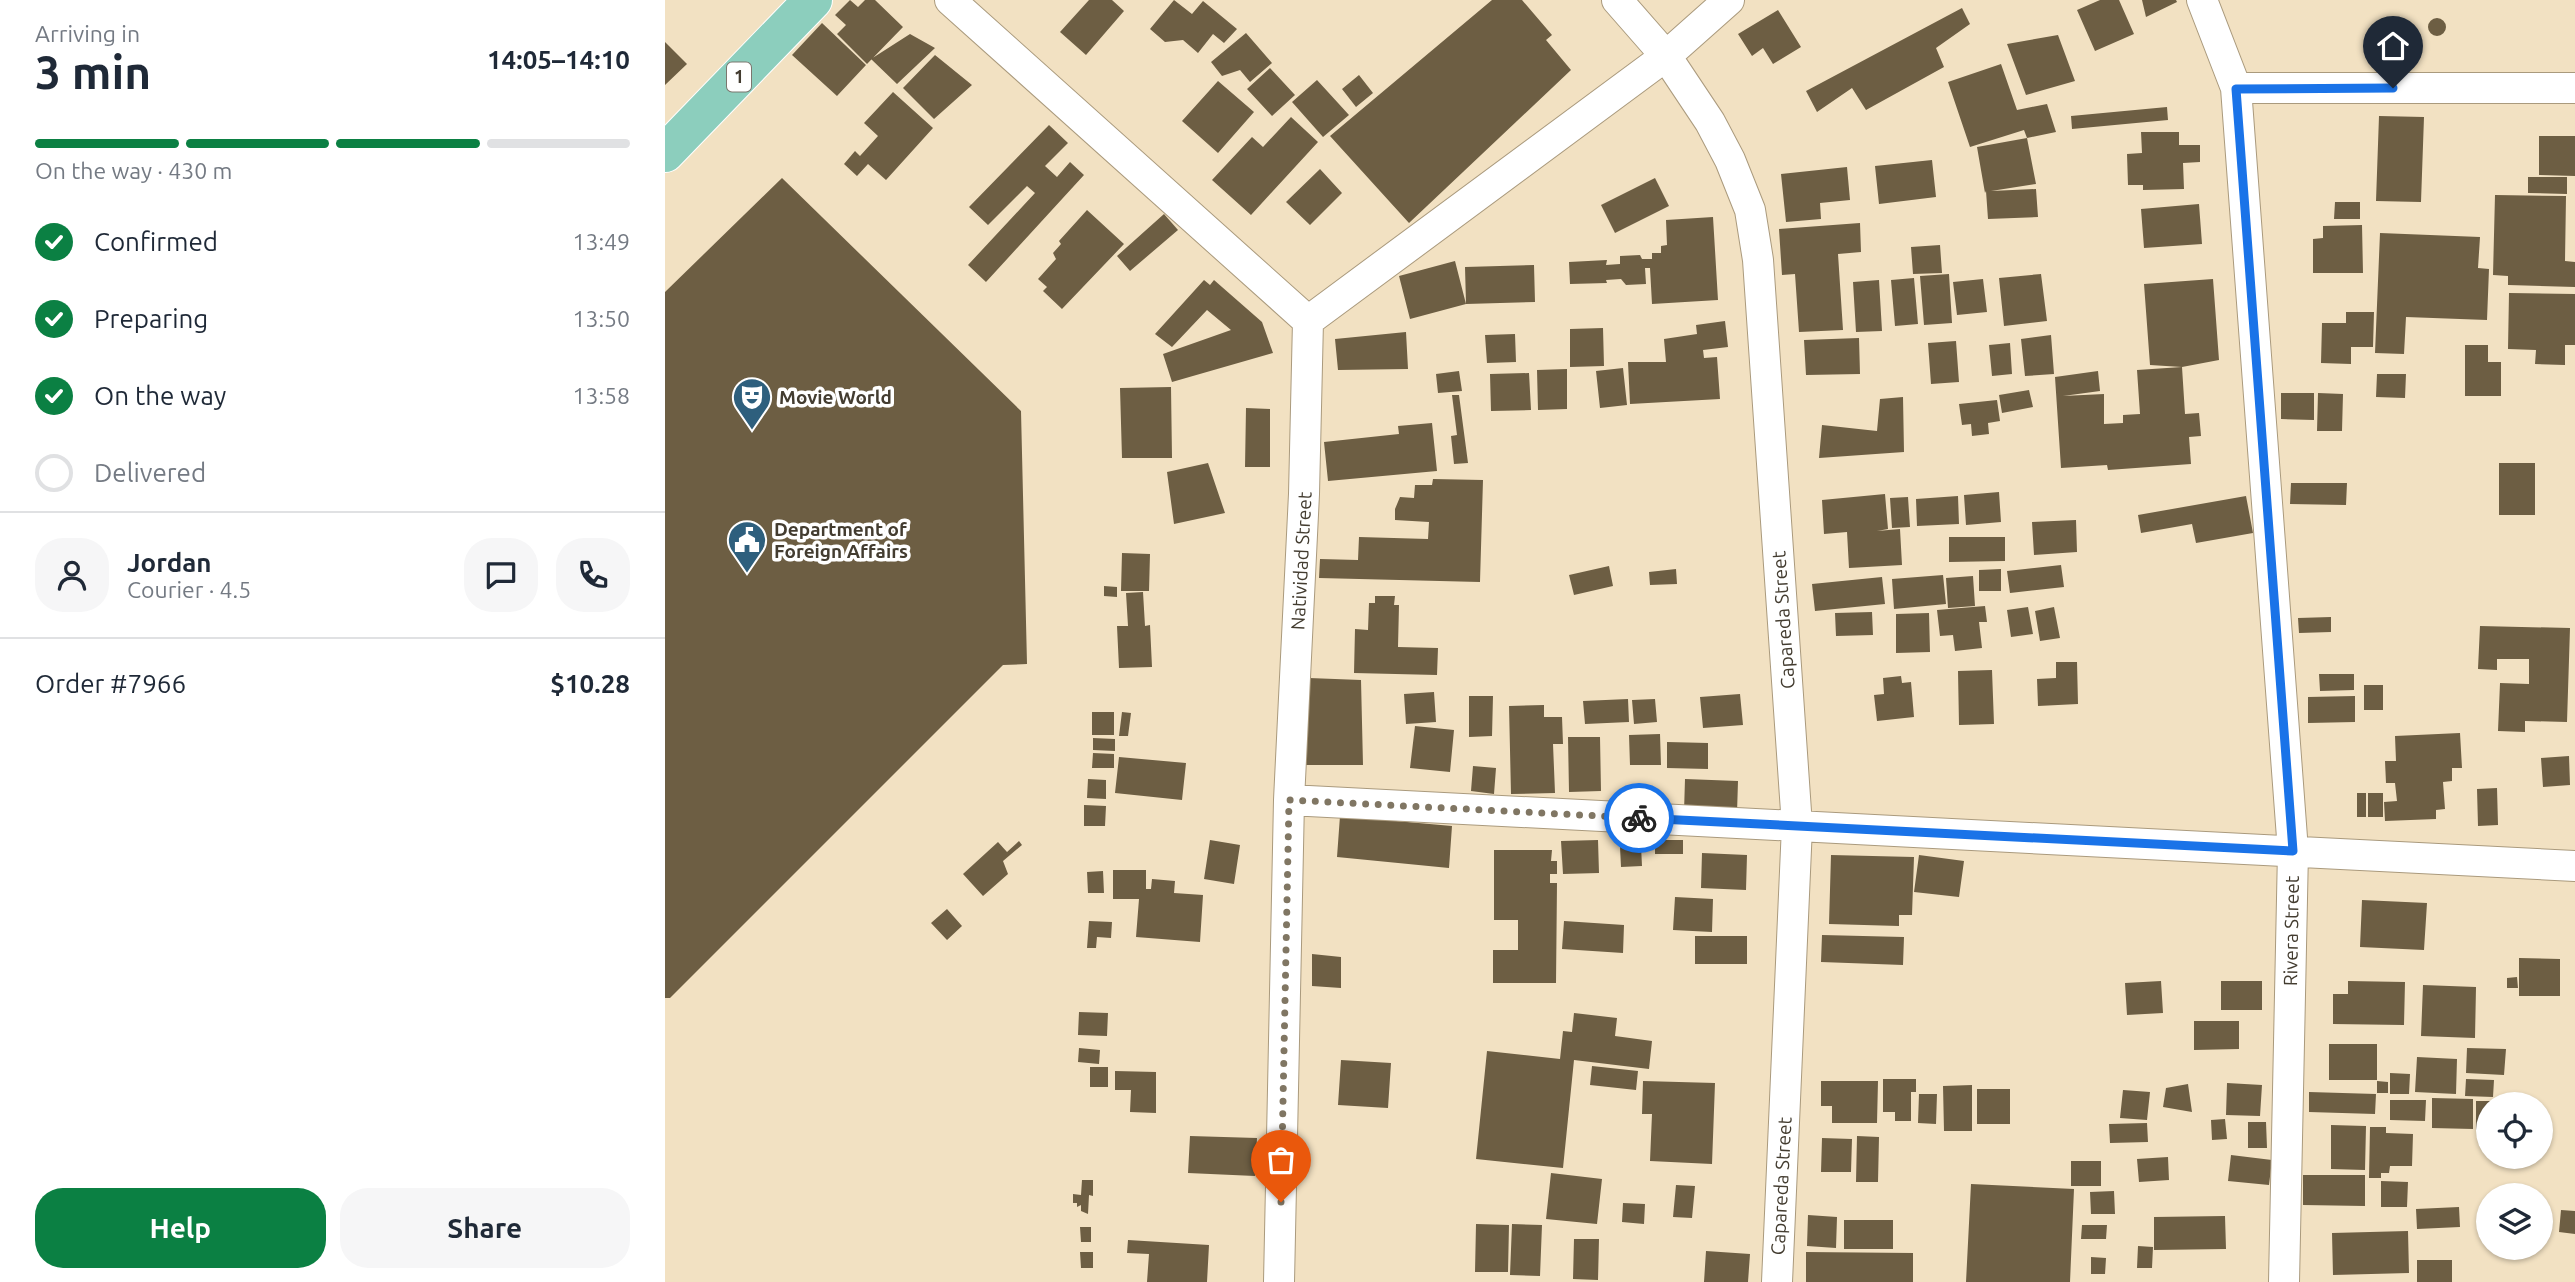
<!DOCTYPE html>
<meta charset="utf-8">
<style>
:root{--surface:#fff;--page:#f6f6f7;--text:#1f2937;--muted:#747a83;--line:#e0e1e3;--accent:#0b8043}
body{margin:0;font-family:Ubuntu,sans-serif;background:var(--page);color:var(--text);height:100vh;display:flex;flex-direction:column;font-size:26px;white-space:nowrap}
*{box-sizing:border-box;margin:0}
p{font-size:23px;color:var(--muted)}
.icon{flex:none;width:38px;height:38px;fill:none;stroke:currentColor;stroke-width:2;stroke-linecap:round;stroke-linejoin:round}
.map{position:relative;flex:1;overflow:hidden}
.panel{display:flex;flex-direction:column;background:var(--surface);width:665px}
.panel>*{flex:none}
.tools{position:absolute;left:1811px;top:1092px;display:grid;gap:14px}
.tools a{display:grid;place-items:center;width:77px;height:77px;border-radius:50%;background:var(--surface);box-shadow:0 2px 5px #0004;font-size:35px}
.pin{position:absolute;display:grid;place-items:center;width:60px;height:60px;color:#fff;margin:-72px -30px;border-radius:50% 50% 50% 0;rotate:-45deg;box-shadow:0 0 7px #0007}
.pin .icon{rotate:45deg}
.courier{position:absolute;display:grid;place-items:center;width:70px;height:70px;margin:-35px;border:5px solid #1a73e8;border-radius:50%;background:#fff;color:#222;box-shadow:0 2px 9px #0007}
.summary em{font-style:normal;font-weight:700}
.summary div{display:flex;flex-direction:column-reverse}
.summary{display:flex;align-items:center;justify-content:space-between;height:119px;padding:0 35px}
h1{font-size:46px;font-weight:700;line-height:52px}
.bar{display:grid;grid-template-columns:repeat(4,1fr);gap:10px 7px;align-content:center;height:84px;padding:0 35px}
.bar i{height:9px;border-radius:5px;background:var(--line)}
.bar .current{background:var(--accent)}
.bar p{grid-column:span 4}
.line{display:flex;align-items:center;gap:18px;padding:0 35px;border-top:2px solid var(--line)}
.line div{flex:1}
.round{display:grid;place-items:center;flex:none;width:74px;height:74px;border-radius:28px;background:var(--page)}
ol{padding:0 35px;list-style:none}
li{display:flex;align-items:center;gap:21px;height:77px}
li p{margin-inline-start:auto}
li .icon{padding:7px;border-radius:50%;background:var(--accent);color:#fff;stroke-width:4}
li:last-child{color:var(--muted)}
li i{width:38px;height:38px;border:4px solid var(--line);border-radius:50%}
.action{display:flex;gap:14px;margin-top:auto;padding:14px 35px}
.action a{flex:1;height:80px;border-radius:28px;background:var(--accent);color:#fff;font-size:28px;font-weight:700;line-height:80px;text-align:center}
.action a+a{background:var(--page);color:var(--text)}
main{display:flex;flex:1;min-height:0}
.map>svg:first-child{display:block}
.building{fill:#6d5e43}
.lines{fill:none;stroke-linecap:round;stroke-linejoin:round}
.minor-casing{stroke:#aa9a7d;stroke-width:32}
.primary-casing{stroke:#fff;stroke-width:40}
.minor{stroke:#fff;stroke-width:30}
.primary{stroke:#8ccebd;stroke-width:38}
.done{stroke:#807663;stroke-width:7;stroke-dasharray:0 12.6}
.route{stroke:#1a73e8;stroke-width:9}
.labels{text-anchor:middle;stroke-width:7;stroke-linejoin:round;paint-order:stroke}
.shield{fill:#fff;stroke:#7b766e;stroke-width:2}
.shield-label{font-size:18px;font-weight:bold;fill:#433c30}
.poi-label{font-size:19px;font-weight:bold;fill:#433c30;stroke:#fff;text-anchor:start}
.street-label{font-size:19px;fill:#433c30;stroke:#fff}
</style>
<main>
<section class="panel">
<div class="summary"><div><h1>3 min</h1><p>Arriving in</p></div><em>14:05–14:10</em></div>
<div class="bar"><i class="current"></i><i class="current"></i><i class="current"></i><i></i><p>On the way · 430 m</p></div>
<ol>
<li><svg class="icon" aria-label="check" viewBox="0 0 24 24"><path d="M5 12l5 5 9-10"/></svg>Confirmed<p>13:49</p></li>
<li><svg class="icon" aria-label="check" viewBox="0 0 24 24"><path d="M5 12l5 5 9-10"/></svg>Preparing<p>13:50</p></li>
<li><svg class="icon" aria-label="check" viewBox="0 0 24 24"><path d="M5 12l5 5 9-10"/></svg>On the way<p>13:58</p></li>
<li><i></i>Delivered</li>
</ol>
<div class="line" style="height:126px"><a class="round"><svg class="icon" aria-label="person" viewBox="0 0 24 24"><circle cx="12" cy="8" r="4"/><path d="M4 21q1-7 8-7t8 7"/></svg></a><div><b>Jordan</b><p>Courier · 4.5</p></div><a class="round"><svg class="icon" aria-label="chat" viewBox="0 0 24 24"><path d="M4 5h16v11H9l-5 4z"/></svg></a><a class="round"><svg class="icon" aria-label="phone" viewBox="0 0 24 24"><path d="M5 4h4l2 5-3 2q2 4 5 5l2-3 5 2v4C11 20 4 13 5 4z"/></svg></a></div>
<div class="line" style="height:91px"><div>Order #7966</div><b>$10.28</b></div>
<div class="action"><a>Help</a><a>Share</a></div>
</section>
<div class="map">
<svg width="1910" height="1282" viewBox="0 0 1910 1282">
<rect width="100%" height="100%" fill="#f2e1c2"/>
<!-- building -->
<path class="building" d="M185 0 193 7 200 0H210L238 27 202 64 172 34 181 25 170 15Z
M424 0H447L459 11 421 55 395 32Z
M509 0 527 14 538 1 572 29 559 43 548 34 533 53 518 40 500 42 485 29Z
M827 0H857L887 35 881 40 906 70 744 223 665 136Z
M1435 0H1454L1469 34 1430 51 1412 10Z
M1477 0H1511L1512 2 1481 17Z
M1297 8 1305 24 1271 48 1279 67 1201 110 1187 88 1152 112 1141 91Z
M1113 10 1136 47 1108 64 1098 48 1087 56 1073 34Z
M1763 27a9 9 0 1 1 18 0a9 9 0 1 1-18 0Z
M157 23 201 65 172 96 127 55Z
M581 33 607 63 585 82 575 70 557 76 546 62Z
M245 34 270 48 232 84 206 59Z
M1393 35 1410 81 1361 95 1342 44Z
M0 42 22 64 0 85Z
M270 55 307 85 269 119 238 88Z
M1336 64 1352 110 1382 104 1391 132 1362 138 1359 130 1305 147 1283 82Z
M605 68 630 95 607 116 582 89Z
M694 75 708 93 691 107 677 89Z
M652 80 684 115 658 137 627 102Z
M553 81 589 112 553 153 517 121Z
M228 92 268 128 221 180 203 164 192 176 179 164 190 151 195 156 213 136 199 123Z
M1502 107 1503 120 1407 129 1406 116Z
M1714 116 1759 117 1756 202 1711 201Z
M626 117 653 142 586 215 547 180 587 137 598 147Z
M384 125 403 143 380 166 392 177 405 162 419 175 321 282 303 265 370 193 362 186 323 225 304 207Z
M1476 132H1514V145H1535V162L1518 163 1519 189 1478 190V185H1463L1462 154 1477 153Z
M1874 136H1910V176L1874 175Z
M1362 138 1371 184 1326 191 1371 189 1373 217 1323 219 1321 191 1320 193 1312 147Z
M1267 160 1271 197 1214 204 1210 166Z
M1182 167 1185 200 1155 203 1156 219 1121 222 1116 174Z
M655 169 677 193 645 225 621 202Z
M1863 177H1902V194L1863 193Z
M117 178 356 411 362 664 338 665 5 998H0V292Z
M990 178 1004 206 950 233 936 205Z
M1830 195 1901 196 1900 261 1910 262V287L1843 285V276L1828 275Z
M1670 202H1695V219H1669Z
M1534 204 1537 244 1479 248 1476 209Z
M422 210 459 244 397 309 378 291 382 287 373 279 391 259 388 253 396 244 394 241Z
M499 214 513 230 465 271 452 256Z
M1048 217 1053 300 987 304 985 268H980L981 284 961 285 956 279 941 280 942 283 905 284 904 262 942 260 941 265 955 264V256L975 255 977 259H987V253H996V246L1002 245 1001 220Z
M1195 223 1196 252 1173 254 1178 330 1134 332 1130 274 1117 275 1114 229Z
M1697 225 1698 273H1648V239L1658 238V226Z
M1715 233 1815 237 1813 268 1824 269 1822 320 1741 317 1739 354 1710 353Z
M1275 245 1277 273 1248 274 1246 247Z
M790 261 801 304 800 267 869 265 870 302 801 304 745 319 734 276Z
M1284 274 1287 323 1259 325 1255 276Z
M1376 274 1382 321 1339 326 1334 278Z
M1249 278 1253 324 1230 326 1226 280Z
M1318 279 1322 312 1292 315 1288 282Z
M1548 279 1554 360 1517 367 1485 365 1479 284Z
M539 280 545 285 549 280 597 322 608 353 507 382 498 354 566 330 542 310 507 347 490 334Z
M1214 280 1217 331 1191 332 1188 282Z
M1844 293 1910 294V345H1900V365L1870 364 1871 350 1843 349Z
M1681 312H1709L1708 347H1686V364L1656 363 1657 323H1681Z
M1060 321 1063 347 1038 350 1039 358 1052 357 1055 399 965 404 963 362H1001L999 339 1032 334 1031 325Z
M938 328 939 366 905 367V329Z
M741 332 743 369 673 370 670 339Z
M850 334 851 362 822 363 820 335Z
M1386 335 1389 374 1360 376 1356 339Z
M1194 338 1195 374 1141 375 1139 340Z
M1291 341 1294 382 1266 384 1263 343Z
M1345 343 1347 374 1327 376 1324 345Z
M1800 345H1823V362H1836V396H1800Z
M1517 367 1520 414 1534 413 1536 436 1524 437 1526 464 1443 470 1442 465 1396 468 1390 377 1433 371 1435 391 1398 396 1439 394V424L1458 423V415L1475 414 1472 370Z
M958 368 962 405 935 408 931 371Z
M902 369V409L873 410 872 370Z
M794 371 797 391 773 393 771 374Z
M864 373 866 410 826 411 825 374Z
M1712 374H1741L1740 398 1711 397Z
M506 387 507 458H457L455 388Z
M1364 390 1368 407 1337 413 1334 395Z
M1616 393H1649V420L1616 419Z
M1653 393 1678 394 1677 431H1652Z
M787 395H794L803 463 789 464 786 436 792 435Z
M1238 397 1239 452 1154 458 1157 425 1212 431 1215 399Z
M1332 400 1335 421 1323 423 1324 434 1307 436 1306 424 1297 425 1294 404Z
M581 408 605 409V467H580Z
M767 423 772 471 663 481 659 442 734 434 733 426Z
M543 463 560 513 509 524 502 472Z
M1834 463H1870V515H1834Z
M768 479 818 480 815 582 654 578 655 559 693 560 694 537 763 539 764 522 730 520V509L735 497 749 498 750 485H767Z
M1626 483H1682L1681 505 1625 504Z
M1334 492 1336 522 1301 525 1299 495Z
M1220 494 1223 529 1212 531 1235 529 1237 565 1184 568 1182 532 1159 534 1157 500Z
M1293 496 1294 524 1252 526 1251 499Z
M1581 496 1588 533 1531 543 1527 524 1476 533 1473 515Z
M1243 497 1245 527 1227 528 1225 498Z
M1411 520 1412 552 1369 555 1367 522Z
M1284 537H1340V561L1284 562Z
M457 553 485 554 484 591H456Z
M1396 565 1399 587 1345 593 1342 571Z
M944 566 948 586 909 595 904 575Z
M1011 569 1012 584 985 585 984 572Z
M1336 569V591H1314V570Z
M1278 575 1281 604 1229 609 1227 579Z
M1308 576 1310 606 1283 608 1281 578Z
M1217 577 1220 604 1150 611 1147 584Z
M439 586 452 587V597L439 596Z
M478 592 480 626 485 625 487 667 454 668 452 626H463L461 593Z
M710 596H730L729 605H734L733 647 773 648 772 675 689 673 690 629 703 630 704 603H710Z
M1320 606 1322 622H1314L1317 648 1290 651 1288 635 1275 636 1272 610Z
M1363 607 1368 634 1346 637 1342 610Z
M1389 607 1395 638 1375 641 1370 611Z
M1207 612 1208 635 1171 636 1170 613Z
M1264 613 1265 652 1231 653V614Z
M1666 617V632L1634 633 1633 618Z
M1815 626 1905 628 1902 722 1860 721V732L1833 731 1835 683 1864 684V659H1832V670L1813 669Z
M1391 662H1412L1413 704 1373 706 1372 679 1391 678Z
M1327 670 1329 724 1294 725 1293 671Z
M1654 674H1689V690L1655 691Z
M1236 676 1237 683 1246 682 1249 717 1212 721 1209 695 1219 694 1218 678Z
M644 678 696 680 698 765H638Z
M1699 685H1718V710H1699Z
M769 692 771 722 741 724 739 694Z
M1075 694 1078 725 1038 728 1035 697Z
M804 696H828L827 736 804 737Z
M1690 696V722L1643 723V697Z
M963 699 964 722 920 724 918 701Z
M990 699 992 722 969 724 967 700Z
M879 705V717H897L898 744H888L890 793 846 794 844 706Z
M427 712H449V735H427Z
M457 712 466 713 463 736H454Z
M750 726 789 730 785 772 745 768Z
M1795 733 1797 768H1787V781L1778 782 1780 809 1771 810V819L1720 821 1719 802 1732 801 1730 783H1721L1720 761H1731L1730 736Z
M995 734 996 765H965L964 735Z
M903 737H935L936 791 904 792Z
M428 738 450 739V751L428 750Z
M1002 742 1043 743V769L1002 768Z
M428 753 449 754V768H427Z
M1904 756 1905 785 1878 787 1876 758Z
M454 757 521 763 517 800 450 793Z
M808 766 831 768 829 794 806 791Z
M423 779 441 780V799L422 798Z
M1020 779 1073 781 1072 813 1019 812Z
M1832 788 1833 825 1813 826 1812 789Z
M1692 793H1701V817H1692Z
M1703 793H1718V817H1703Z
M419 805 441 806 440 826H419Z
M675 816 787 826 784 868 672 857Z
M545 840 575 845 569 884 539 879Z
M933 840 934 873 898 874 896 841Z
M990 840H1018V854H990Z
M354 841 357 845 338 861 343 874 318 896 298 874 333 842 342 852Z
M976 846 977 866 956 867 955 847Z
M829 850H887L886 861H892V874H885V883H892L891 983H828V950H853V920H829Z
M1037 853 1082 855 1081 890 1036 888Z
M1166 855 1249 857 1247 915H1234V926L1164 924Z
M1254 855 1299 861 1294 897 1249 892Z
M448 870H481V889H486L487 879 510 881 509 893 538 895 535 942 471 937 474 899H448Z
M438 871 439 893H423L422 872Z
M1010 897 1048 899 1047 932 1008 930Z
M1697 900 1762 903 1759 950 1695 947Z
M282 909 297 926 282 940 266 923Z
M424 921 447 922 446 938 432 937 431 948H422Z
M899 921 959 925 958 953 897 949Z
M1157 935 1239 937 1238 965 1156 962Z
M1030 936H1082V964H1030Z
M647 954 676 957V988L647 986Z
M1854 958 1895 959V996H1854Z
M1852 977 1853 988H1842V978Z
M1496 981 1498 1013 1462 1015 1460 983Z
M1556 981H1597V1010H1556Z
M1683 981 1740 982 1739 1025 1668 1024V994H1683Z
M1758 985 1811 987 1810 1038 1756 1036Z
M414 1012 443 1013 442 1036 413 1035Z
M909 1013 952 1018 950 1036 987 1041 984 1069 909 1060 898 1168 811 1159 822 1051 895 1059 898 1031 907 1032Z
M1529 1021H1574V1049L1529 1050Z
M1664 1044H1712V1080H1664Z
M414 1048 435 1050 434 1064 413 1062Z
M1802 1048 1841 1049 1839 1075 1801 1073Z
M1752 1057 1792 1059 1791 1094 1750 1092Z
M676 1060 726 1063 723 1108 673 1105Z
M927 1066 973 1071 971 1090 925 1085Z
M425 1067H443V1087H425Z
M450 1071 491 1072V1113L465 1112 466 1090H450Z
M1725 1073 1745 1074 1744 1094H1725Z
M1218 1079H1251V1092H1246V1121H1230V1112H1218Z
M1801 1079 1829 1080 1828 1097 1800 1096Z
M978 1081 1050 1083 1047 1164 985 1161 987 1114H977Z
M1156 1081H1213L1212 1123H1167V1106H1156Z
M1712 1081 1723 1082V1093H1712Z
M1562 1083 1597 1085 1595 1116 1561 1115Z
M1523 1084 1527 1112 1498 1107 1501 1088Z
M1307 1085V1131H1279L1278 1086Z
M1312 1089H1345V1124H1312Z
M1458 1090 1485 1092 1482 1120 1455 1118Z
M1644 1092 1711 1094 1710 1114 1644 1112Z
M1254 1094H1272L1271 1124 1253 1123Z
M1767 1098 1808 1099V1129L1767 1128Z
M1725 1100H1761L1760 1121 1725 1120Z
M1811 1101H1828V1104H1824V1131L1811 1130Z
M1560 1119 1562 1139 1547 1140 1546 1120Z
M1583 1122H1601L1602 1148H1583Z
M1482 1123 1483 1142 1445 1143 1444 1124Z
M1666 1125 1701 1126 1700 1170 1666 1169Z
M1705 1127H1721V1133L1748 1134 1747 1166H1725L1724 1173H1716V1178H1704Z
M525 1136 592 1138 590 1176 523 1173Z
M1192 1136 1214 1137 1213 1182H1191Z
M1157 1138 1187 1139 1186 1172H1156Z
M1566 1155 1607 1160 1604 1185 1563 1181Z
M1503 1157 1504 1180 1474 1182 1472 1159Z
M1406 1161H1436V1186H1406Z
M886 1173 937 1179 932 1224 881 1219Z
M1638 1175H1700V1206L1638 1205Z
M417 1180H428V1196L424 1195 423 1214 416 1211V1205L412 1207V1203H408V1194L416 1195Z
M1716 1181 1743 1182 1742 1207H1716Z
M1306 1184 1409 1189 1405 1282H1301Z
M1011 1185 1030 1186 1027 1218 1008 1217Z
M1449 1191 1450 1214H1426L1425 1192Z
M958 1203 980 1204 979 1224 957 1222Z
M1794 1207 1795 1227 1752 1229 1751 1209Z
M1896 1210 1910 1211V1234L1894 1232Z
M1143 1215 1172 1217 1171 1248 1142 1246Z
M1560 1216 1561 1249 1489 1250V1217Z
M1179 1220H1228V1249H1179Z
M811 1224 844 1225 843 1272H810Z
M847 1224 877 1225 875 1276 845 1275Z
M1417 1225H1442L1441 1239H1416Z
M415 1227H426V1242H416Z
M1743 1231 1744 1273 1668 1275 1667 1233Z
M909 1239H934L933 1280 908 1279Z
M463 1240 544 1245 542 1282H482L484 1254 462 1253Z
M1473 1246 1488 1247 1487 1268H1472Z
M1041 1251 1085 1254 1083 1282H1039Z
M415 1252H428V1268H416Z
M1141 1252 1248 1253V1282H1141Z
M1426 1257 1441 1258 1440 1274H1426Z
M1752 1260H1787V1282H1752Z"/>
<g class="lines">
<!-- minor casing -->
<g class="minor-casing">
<path id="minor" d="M285 0 643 321 639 494 624 800 614 1282
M952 0 1001 56 1045 122 1065 160 1085 210 1093 260 1132 826 1112 1282
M1537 0 1571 88 1628 851 1619 1282
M1571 88H1910
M643 321 1001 56 1064 0
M624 800 1910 866"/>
</g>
<!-- primary casing -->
<g class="primary-casing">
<path id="primary" d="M0 153 148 0"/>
</g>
<!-- minor -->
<use href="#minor" class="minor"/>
<!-- primary -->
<use href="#primary" class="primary"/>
</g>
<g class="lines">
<!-- done -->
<path class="done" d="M616 1202 624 800 974 818"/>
<!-- route -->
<path class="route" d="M974 818 1628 851 1571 89 1728 88"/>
</g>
<!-- icons -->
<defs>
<g id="theatre-pin" transform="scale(2.0125)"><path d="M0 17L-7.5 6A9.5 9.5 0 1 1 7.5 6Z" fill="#2e5f7d" stroke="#fff"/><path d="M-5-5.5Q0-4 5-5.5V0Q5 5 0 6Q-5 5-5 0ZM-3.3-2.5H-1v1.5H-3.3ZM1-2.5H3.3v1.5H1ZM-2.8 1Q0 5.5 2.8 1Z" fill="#fff"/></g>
<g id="civic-pin" transform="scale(2.0125)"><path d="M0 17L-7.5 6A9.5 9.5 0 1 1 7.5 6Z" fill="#2e5f7d" stroke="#fff"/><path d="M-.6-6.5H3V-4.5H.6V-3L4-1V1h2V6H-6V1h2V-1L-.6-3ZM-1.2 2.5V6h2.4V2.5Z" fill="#fff"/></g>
</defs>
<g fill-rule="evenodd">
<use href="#theatre-pin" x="87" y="397"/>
<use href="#civic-pin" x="82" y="540"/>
</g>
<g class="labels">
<!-- shield labels -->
<rect class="shield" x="62" y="62.5" width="24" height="29" rx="5"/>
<g class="shield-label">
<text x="74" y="83">1</text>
</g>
<!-- poi labels -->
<g class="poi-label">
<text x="114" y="404">Movie World</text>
<text x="109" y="536">Department of<tspan x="109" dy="22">Foreign Affairs</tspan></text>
</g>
<!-- street labels -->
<g class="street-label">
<text transform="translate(636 561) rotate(-87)" y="7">Natividad Street</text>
<text transform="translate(1118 620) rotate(-94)" y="7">Capareda Street</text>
<text transform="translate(1626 931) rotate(-89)" y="7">Rivera Street</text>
<text transform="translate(1116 1186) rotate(-87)" y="7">Capareda Street</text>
</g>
</g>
</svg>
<div class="tools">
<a><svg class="icon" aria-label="locate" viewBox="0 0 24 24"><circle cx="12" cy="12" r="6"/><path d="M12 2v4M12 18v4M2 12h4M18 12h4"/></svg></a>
<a><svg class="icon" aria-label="layers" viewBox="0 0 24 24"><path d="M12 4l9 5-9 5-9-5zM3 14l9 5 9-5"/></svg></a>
</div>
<div class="pin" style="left:616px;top:1202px;background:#ea580c"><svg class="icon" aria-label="bag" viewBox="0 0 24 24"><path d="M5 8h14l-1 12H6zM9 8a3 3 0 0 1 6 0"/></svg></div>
<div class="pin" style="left:1728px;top:88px;background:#1f2937"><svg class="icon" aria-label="home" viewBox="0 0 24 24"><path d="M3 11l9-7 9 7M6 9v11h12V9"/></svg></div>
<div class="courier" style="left:974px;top:818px"><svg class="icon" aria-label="bike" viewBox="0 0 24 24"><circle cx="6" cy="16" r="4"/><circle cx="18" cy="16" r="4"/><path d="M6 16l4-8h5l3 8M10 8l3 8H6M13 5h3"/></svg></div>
</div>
</main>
